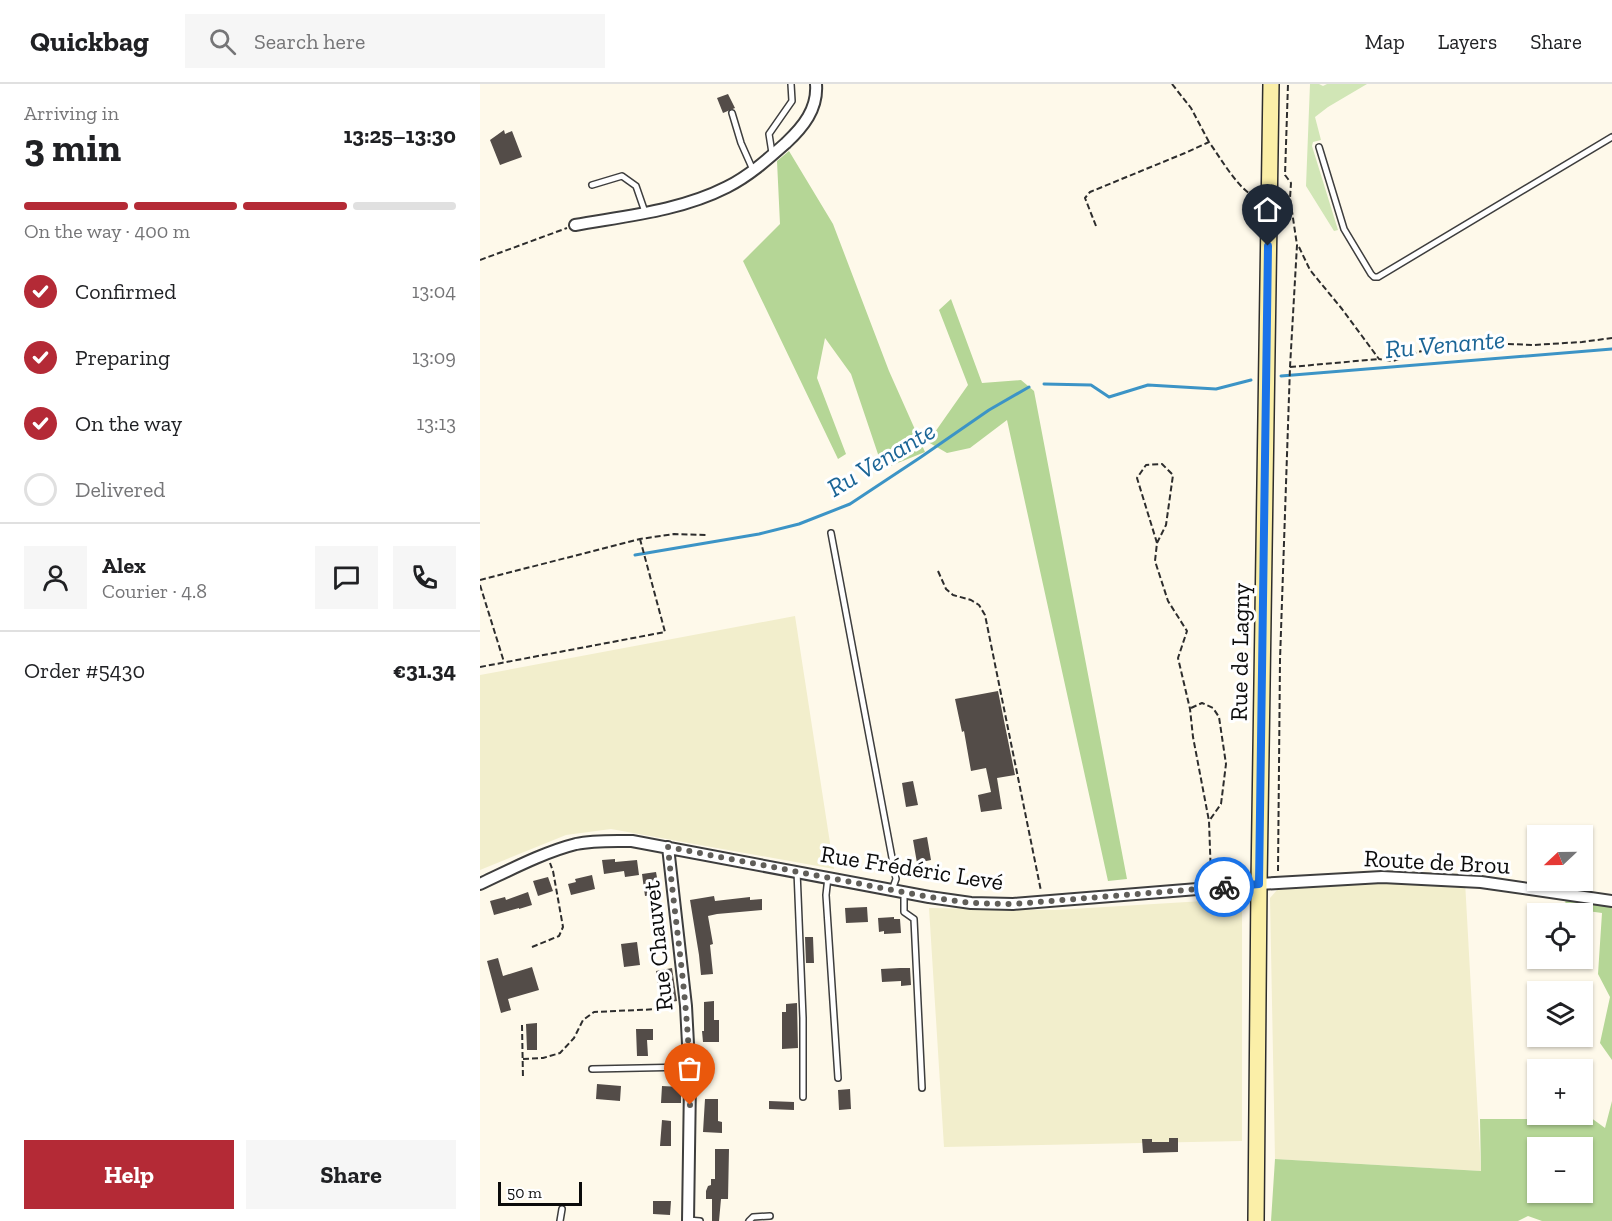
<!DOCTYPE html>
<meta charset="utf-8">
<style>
:root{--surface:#fff;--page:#f6f6f6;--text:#202124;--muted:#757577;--line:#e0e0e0;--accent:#b42a36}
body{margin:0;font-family:"Zilla Slab",serif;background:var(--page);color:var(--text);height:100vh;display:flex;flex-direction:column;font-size:22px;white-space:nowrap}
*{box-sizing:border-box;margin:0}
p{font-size:20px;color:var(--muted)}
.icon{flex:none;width:33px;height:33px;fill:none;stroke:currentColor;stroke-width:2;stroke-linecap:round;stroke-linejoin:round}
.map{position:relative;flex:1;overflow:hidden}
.sheet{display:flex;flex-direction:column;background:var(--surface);width:480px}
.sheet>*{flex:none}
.needle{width:39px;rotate:248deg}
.fabs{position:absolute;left:1047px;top:741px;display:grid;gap:12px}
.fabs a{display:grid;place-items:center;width:66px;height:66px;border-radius:0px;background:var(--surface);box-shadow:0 2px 4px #0004;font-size:30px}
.scale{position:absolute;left:18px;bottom:15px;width:84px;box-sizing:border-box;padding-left:6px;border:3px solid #0b0b0b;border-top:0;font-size:16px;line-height:21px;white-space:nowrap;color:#0b0b0b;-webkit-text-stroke:4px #fff;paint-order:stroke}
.pin{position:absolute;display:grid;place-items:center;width:51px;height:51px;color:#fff;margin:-62px -26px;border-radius:50% 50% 50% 0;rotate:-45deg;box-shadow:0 0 6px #0007}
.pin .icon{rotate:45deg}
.courier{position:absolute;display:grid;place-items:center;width:60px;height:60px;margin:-30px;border:4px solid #1a73e8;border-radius:50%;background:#fff;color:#222;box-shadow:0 2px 8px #0007}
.head em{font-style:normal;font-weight:700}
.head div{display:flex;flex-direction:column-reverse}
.head{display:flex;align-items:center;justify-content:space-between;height:102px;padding:0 24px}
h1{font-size:39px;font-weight:700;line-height:45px}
.bar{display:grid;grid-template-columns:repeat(4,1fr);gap:9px 6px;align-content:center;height:72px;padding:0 24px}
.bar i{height:8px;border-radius:4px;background:var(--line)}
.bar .active{background:var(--accent)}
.bar p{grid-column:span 4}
.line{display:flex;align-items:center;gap:15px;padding:0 24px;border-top:2px solid var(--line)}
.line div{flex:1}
.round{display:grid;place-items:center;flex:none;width:63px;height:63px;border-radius:0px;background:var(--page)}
ol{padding:0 24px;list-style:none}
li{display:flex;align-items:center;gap:18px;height:66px}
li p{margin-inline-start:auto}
li .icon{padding:6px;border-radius:50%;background:var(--accent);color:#fff;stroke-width:4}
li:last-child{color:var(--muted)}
li i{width:33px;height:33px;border:3px solid var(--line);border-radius:50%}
.action{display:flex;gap:12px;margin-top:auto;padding:12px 24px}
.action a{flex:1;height:69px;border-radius:0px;background:var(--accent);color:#fff;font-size:24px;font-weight:700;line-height:69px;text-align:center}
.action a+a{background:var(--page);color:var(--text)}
header{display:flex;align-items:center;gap:36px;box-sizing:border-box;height:84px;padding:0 30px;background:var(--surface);border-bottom:2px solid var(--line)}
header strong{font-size:28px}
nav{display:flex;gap:33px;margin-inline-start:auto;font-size:21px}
.search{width:420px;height:54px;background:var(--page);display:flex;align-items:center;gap:15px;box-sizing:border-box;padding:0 21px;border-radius:0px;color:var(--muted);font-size:22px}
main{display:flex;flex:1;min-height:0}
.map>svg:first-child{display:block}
.farmland{fill:#f2eecc}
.green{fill:#d1e6b6}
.forest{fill:#b5d696;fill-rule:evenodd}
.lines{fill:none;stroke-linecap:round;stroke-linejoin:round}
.stream{stroke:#3c94c6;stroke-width:3}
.building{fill:#534c48}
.lane-casing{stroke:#3e3e3e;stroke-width:8}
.street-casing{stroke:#3e3e3e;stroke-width:14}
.secondary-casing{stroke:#2d2d2d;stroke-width:18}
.path{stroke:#2d2d2d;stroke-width:2;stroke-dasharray:6 3;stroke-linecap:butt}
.lane{stroke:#fff;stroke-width:5}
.street{stroke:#fff;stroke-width:10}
.secondary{stroke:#fbefa8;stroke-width:15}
.done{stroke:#605e59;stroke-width:6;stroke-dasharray:0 10.8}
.route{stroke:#1a73e8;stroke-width:8}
.labels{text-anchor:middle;stroke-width:6;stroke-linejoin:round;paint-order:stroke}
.street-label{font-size:24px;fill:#0b0b0b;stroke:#fff}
.water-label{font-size:26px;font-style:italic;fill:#1b6596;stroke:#fff}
</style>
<header>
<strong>Quickbag</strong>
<div class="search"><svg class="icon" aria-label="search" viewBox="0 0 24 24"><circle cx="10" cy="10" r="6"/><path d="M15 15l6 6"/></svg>Search here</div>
<nav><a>Map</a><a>Layers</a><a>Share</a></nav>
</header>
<main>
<section class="sheet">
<div class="head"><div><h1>3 min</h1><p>Arriving in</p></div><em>13:25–13:30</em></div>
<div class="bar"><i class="active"></i><i class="active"></i><i class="active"></i><i></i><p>On the way · 400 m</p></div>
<ol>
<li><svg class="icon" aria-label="check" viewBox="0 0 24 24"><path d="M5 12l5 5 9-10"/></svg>Confirmed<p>13:04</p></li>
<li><svg class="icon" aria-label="check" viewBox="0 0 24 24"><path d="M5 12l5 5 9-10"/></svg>Preparing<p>13:09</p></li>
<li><svg class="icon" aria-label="check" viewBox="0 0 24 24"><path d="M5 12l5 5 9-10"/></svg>On the way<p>13:13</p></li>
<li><i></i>Delivered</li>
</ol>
<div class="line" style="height:108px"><a class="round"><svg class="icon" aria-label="person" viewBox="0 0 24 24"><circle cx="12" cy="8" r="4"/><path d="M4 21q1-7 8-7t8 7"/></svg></a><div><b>Alex</b><p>Courier · 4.8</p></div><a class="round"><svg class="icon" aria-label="chat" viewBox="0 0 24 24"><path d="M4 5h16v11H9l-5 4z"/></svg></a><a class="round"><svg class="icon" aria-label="phone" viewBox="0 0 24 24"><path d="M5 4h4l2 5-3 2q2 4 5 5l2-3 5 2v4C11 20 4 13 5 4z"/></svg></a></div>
<div class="line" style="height:78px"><div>Order #5430</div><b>€31.34</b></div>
<div class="action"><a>Help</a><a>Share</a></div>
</section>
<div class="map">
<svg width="1132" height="1137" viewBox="0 0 1132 1137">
<rect width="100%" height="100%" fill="#fef9ea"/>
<!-- farmland -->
<path class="farmland" d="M315 532 354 785 131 745 86 751 0 786V591Z
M896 796 985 797 1001 1087 795 1075 790 814 797 806Z
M740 816 762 822V1057L464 1063 449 824 575 826Z"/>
<!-- green -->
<path class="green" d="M830 0H839L843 2 847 0H887L848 23 835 33 841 56 833 58 832 62 858 146 854 147 826 102Z"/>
<!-- forest -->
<path class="forest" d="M309 67 353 140 409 287 445 368 403 385 371 290 345 254 337 294 366 370 358 375 263 177 300 140 297 77Z
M471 215 502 299 541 296 554 307 647 795 628 797 527 336 490 364 467 369 448 358 488 301 459 226Z
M1085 814 1132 816V976L1120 959 1130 913 1118 890 1122 829 1086 824Z
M1132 1017V1137H1062L1048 1132 1038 1137H791L795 1075 1001 1087 1000 1035H1076L1086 1031 1102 1030 1103 1028 1125 1044ZM1058 1064H1102V1108H1058Z"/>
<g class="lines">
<!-- stream -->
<path class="stream" d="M801 292 1132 265
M564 300 611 301 629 313 668 301 736 305 771 296
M155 471 279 450 319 440 370 420 441 373 509 326 549 303"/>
</g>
<!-- building -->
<path class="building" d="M248 10 255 24 243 29 237 14Z
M24 46 25 50 32 47 42 73 20 81 10 56Z
M518 607 535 691 517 694 522 725 501 728 498 711 511 708 506 684 491 687 484 647 482 648 475 615Z
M433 697 438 721 426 723 422 699Z
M447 753 451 776 437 779 433 756Z
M135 775V778L157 776 159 791 145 793 144 787 124 790 122 776Z
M176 788 180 810 165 812 162 790Z
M112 791 115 805 91 811 88 800 96 798 95 795Z
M68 793 73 807 58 812 53 797Z
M48 808 52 821 39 825V824L14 831 10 817 25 813 26 816Z
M234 812 235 817 270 813V816L282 815V826L237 830 228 832 233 860 230 861 233 890 221 891 219 871 210 816Z
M387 823 388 838 366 839 365 824Z
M414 833V835H420L421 849 404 850V847L399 848 398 834Z
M325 853H333L334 879H326Z
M157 858 160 881 144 883 141 860Z
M18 874 23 892 52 883 59 906 28 915 31 926 21 929 7 877Z
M192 884 197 917 181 920 176 887Z
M420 884H430L431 901 421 902V897L402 898 401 885Z
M234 917V936H239V958H223L222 947H224V918Z
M317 919 318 964 302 965V928H306V920Z
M57 939V966H47L46 940Z
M156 945H173V956H167L168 972H157Z
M117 1000 141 1002 140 1017 116 1015Z
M182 1002 201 1003V1019H181Z
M370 1005 371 1025 359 1026 358 1006Z
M225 1015H238V1037L242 1038V1049L223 1048Z
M289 1017 314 1018V1026L289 1025Z
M182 1036 191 1037V1062H180Z
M689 1054H698V1068L663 1069 662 1055H672V1058H689Z
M235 1065H249L248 1115H241L239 1137H232V1115H226V1107L228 1102 231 1101V1095H235Z
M173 1117H191L190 1131 173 1130Z"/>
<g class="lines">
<!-- lane casing -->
<g class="lane-casing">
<path id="lane" d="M252 29 261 59 273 86
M839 63 864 145 891 190 894 193H898L1132 53
M292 69 289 50 312 17 311 0
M112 101 142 92 156 102 165 128
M351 449 416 795 412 806
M317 787 323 934V1013
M348 793 346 811 358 994
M424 808V828L434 835 442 1004
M112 985 209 983
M208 1136 220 1137
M80 1137 82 1125
M269 1137 273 1133 290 1132"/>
</g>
<!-- street casing -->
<g class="street-casing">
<path id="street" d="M95 141C145 132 200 127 247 103 269 92 288 75 306 59 323 43 338 25 336 0
M188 763 206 922 210 998 208 1137
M0 800C30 786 64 768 96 760 114 756 134 757 152 757L449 813 491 819 533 820 779 800 902 793 1001 798 1132 817"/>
</g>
<!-- secondary casing -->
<g class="secondary-casing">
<path id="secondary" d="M776 1137 779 800 791 0"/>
</g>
<!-- path -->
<path class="path" d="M692 0 711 24 729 58
M616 142 605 114 610 108 705 69 729 58C740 73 760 109 778 114
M819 163 830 186 862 225 899 275 913 277 938 268 972 259H1002L1053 261 1102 258 1132 254
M0 176 87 144
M810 283 899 275
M677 459 686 441 693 391 682 380 666 381 657 394 677 459 675 477 688 517 707 547 698 574 710 625 713 653 729 737 731 793
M458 487 466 505 473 511 491 516 499 521 505 531 561 807
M0 496 160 455 194 450 227 451
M0 501 24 578
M0 583 185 548 160 455
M711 624 722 619 733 624 739 633 746 680 741 720 729 737
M798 787 800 576 810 283 817 161 810 114 811 99 805 91 808 0
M52 863 79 852 83 843 73 787 70 779
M42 941 43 995
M43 975 63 974 80 969 94 954 103 936 114 928 180 925 195 923"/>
<!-- lane -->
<use href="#lane" class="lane"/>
<!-- street -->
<use href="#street" class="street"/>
<!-- secondary -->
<use href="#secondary" class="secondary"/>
</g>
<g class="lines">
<!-- done -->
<path class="done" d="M210 1021C211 934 196 849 188 763L449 813 491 819 533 820 744 803"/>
<!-- route -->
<path class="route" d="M744 803 779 800 788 162"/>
</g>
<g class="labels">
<!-- street labels -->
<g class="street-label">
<text transform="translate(760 568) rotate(-89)" y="8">Rue de Lagny</text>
<text transform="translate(957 778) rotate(3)" y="8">Route de Brou</text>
<text transform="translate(432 784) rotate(9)" y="8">Rue Frédéric Levé</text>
<text transform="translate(178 862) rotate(-96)" y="8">Rue Chauvet</text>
</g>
<!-- water labels -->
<g class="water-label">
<text transform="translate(965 260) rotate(-5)" y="9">Ru Venante</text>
<text transform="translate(401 375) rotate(-31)" y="9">Ru Venante</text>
</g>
</g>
</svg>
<div class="fabs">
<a><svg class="needle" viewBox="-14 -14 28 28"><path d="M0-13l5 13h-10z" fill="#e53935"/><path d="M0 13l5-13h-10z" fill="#757577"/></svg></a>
<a><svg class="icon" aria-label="locate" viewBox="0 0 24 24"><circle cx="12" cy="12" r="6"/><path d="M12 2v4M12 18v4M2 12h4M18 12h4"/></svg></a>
<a><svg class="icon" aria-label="layers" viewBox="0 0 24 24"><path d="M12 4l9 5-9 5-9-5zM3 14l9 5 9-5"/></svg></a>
<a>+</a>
<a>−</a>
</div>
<div class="scale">50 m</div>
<div class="pin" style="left:210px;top:1021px;background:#ea580c"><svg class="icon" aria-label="bag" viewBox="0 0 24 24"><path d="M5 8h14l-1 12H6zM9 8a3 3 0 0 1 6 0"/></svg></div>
<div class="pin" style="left:788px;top:162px;background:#1f2937"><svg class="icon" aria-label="home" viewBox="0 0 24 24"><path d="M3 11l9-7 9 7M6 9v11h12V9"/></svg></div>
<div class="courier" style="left:744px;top:803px"><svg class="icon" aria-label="bike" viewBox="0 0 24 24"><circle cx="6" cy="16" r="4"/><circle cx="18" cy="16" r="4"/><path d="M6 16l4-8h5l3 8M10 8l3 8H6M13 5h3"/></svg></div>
</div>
</main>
